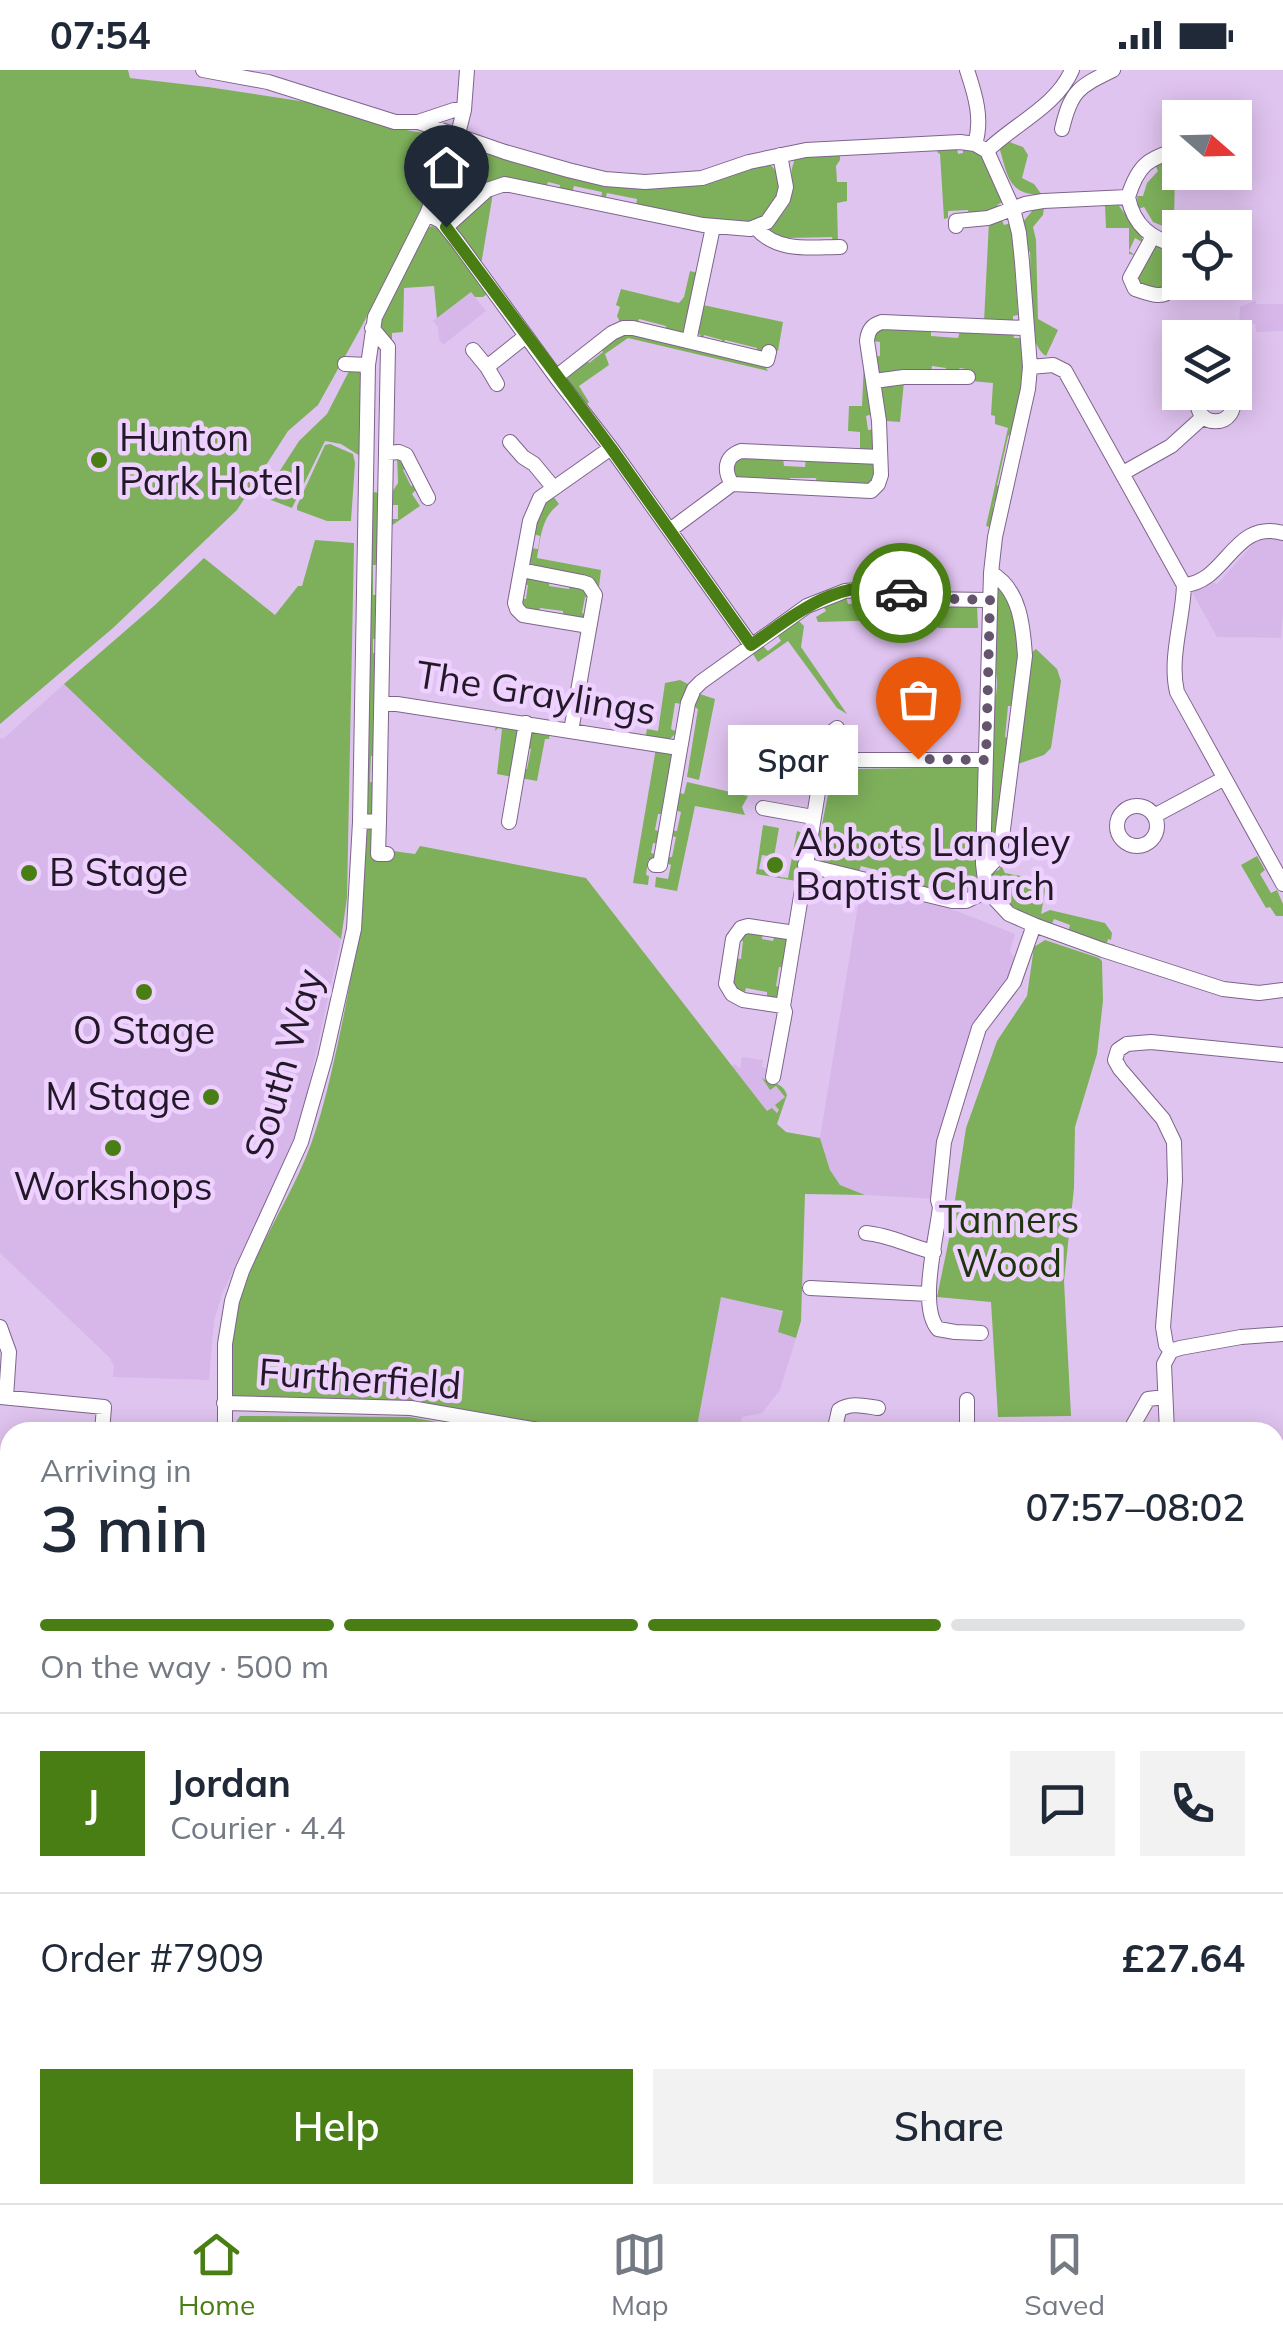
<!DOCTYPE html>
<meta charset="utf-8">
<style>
:root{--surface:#fff;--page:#f2f2f3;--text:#1f2937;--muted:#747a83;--line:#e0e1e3;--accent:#487e13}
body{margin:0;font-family:Mulish,sans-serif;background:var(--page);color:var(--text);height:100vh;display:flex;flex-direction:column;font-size:38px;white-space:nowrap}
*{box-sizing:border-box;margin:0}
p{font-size:32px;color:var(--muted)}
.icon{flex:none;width:55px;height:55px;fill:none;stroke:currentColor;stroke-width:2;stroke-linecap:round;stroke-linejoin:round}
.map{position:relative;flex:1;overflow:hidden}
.sheet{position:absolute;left:0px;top:1352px;width:1285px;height:782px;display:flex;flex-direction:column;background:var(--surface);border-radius:30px 30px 0 0;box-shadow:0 5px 25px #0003}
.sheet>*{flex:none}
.needle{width:65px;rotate:110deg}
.fabs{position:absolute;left:1162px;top:30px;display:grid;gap:20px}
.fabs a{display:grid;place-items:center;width:90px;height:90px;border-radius:0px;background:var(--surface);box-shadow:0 5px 25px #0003;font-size:50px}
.pin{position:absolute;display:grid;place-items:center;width:85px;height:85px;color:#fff;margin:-102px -42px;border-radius:50% 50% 50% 0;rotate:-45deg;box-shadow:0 0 10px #0007}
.pin .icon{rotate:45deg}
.courier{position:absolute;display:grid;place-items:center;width:100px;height:100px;margin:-50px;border:8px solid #487e13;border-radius:50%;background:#fff;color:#222;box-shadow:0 2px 12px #0007}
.bubble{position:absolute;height:70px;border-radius:0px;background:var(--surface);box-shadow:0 5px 25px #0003;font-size:32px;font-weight:600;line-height:70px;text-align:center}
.overview em{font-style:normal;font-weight:600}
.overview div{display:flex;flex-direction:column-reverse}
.overview{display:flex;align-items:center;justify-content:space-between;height:170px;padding:0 40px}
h1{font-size:65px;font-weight:600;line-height:75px}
.bar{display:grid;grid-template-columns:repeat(4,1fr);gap:15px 10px;align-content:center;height:120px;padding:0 40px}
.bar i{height:12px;border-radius:8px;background:var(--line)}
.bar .on{background:var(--accent)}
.bar p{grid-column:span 4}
.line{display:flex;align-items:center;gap:25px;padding:0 40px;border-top:2px solid var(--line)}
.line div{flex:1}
.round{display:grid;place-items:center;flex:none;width:105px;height:105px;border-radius:0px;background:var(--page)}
.primary-button{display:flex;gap:20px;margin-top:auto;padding:20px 40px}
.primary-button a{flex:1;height:115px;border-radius:0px;background:var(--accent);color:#fff;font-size:40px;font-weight:600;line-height:115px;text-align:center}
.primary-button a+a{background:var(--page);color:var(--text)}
.status{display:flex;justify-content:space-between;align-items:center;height:70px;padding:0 50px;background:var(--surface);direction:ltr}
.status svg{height:28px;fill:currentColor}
.dock{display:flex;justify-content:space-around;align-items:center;height:140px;border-top:2px solid var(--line);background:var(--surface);font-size:28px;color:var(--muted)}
.dock a{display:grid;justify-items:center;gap:5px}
.dock .on{color:var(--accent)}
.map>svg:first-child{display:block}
.built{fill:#d7b6e9}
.green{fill:#7eb05b}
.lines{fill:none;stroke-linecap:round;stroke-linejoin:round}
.minor-casing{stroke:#7e648c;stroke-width:16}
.minor{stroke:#fff;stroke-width:14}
.done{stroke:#64546e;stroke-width:10;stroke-dasharray:0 18}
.route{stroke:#487e13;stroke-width:12}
.poi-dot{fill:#487e13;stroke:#eed1fe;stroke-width:4}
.labels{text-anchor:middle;stroke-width:9;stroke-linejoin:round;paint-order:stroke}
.poi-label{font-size:38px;fill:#221828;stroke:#eed1fe;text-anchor:start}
.street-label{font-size:38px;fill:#221828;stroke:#eed1fe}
.park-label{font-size:38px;fill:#1e340c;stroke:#eed1fe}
</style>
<div class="status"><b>07:54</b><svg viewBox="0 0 49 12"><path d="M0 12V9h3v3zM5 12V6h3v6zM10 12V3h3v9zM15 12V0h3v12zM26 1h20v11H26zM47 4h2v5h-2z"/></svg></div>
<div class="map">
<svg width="1283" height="2133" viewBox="0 0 1283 2133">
<rect width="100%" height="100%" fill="#e0c4f0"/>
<!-- built -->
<path class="built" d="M471 222 486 241 443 275 439 269 438 257 433 251Z
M1256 230V234H1283V261L1256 262 1255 254 1239 255 1240 237Z
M1268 467 1283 471V541L1281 568 1217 567 1192 522 1208 511 1217 514 1256 471Z
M64 614 138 685 341 869 302 1046 285 1092 222 1224 214 1251 209 1310 113 1307 114 1296 109 1287 0 1183V668L3 669Z
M861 817 957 841 1015 864 1010 881 1017 893 1012 909 980 947 935 1129 865 1125 840 1115 830 1100 820 1068Z
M742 987 763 990 762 997 766 998 764 1011 776 1016 785 1027 776 1035 779 1040 776 1043 767 1041 732 996 735 994 740 999Z
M721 1226 783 1242 778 1262 796 1268 780 1320 762 1343 742 1347 739 1362H696Z"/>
<!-- green -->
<path class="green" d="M0 0H128L130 8 208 17 333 36 388 57 442 66 440 92 420 141 363 254 318 335 288 361 237 440 113 558 0 654Z
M1007 71 1023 77 1028 85 1022 108 1034 114 1042 125C1006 125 1008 103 998 74Z
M467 75 645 116 769 93 775 100 779 99C784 133 775 139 749 157L636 137 637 129 607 123 605 130 601 129 602 122 574 116 572 123 559 120 560 115 548 112 546 118 515 111 449 148 441 143 439 135 457 89Z
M957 77 958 84 963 83V77C988 81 995 111 1004 131L997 135 999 141 969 147 968 140 948 141V148L944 149 940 84 937 82 939 78Z
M840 84V90L836 96 837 112H847V131L837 133 838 173 833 174 832 167 785 168 767 162V159C780 147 793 135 792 117 792 107 790 101 794 92L792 88Z
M1162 91 1164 98 1180 93V101L1175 102 1174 151 1184 157 1180 158V163L1173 161 1171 166H1169L1170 159 1153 152 1144 137 1138 139 1137 126H1143L1147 113 1158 101 1155 95Z
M493 123 481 195 455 157Z
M1105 136H1119L1142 167V172L1135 168 1129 181 1135 185 1129 184V158H1106Z
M1044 138 1043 145 1033 157 1036 170 1038 249 1058 260 1046 286C1023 271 1032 208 1030 182L1027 179 1022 153 1033 140Z
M1001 148 1004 155 1011 153 1012 156 1018 245 1013 246V252H984L989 151Z
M432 156 441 160 487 224 483 227H475L471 222 437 248 434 216 404 218 403 262 392 263V273L380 254 381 249 425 159Z
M1157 173 1166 176 1165 215 1163 219 1137 216 1134 208Z
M690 201 698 203 686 261 683 264 665 262 666 256 639 249 637 255 621 254 617 246 620 237 616 235 621 219 679 233 684 227Z
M703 235 783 252 778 281 763 278 761 284 756 285 757 278 725 270 722 277V270L704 265 703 269 697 261Z
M882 257 931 259V266L958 268 960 261 1013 262 1014 268H1021L1023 306 1013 363 1008 366 997 415 1000 418C998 428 990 433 995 444L990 457 986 456 1008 358 995 354V346L991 345 993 313 971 311 972 300 960 298 953 305 945 304 946 298 932 296 931 303 877 304 872 287 880 286V272L872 271 876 261Z
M627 261 763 293 768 301 628 268 605 284 609 295 579 316 589 332 585 336 565 308 585 288 589 293 603 282 600 277Z
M864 291 873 344 866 346 868 360 876 359 875 380 860 382V362L848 361 849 336H862Z
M349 301 360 302V386L341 374 325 371 292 438 263 427 299 371 327 344Z
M904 312 900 352 887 351 886 353 881 316Z
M330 374 353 384 355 393 351 451H327L297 440V436L325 375Z
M397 385 409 397 403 400 411 416 417 414 418 417 412 424 420 436 391 456V449H398V435H392V422L398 413Z
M742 386 783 387 784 396 805 397 806 388 872 392 877 399 871 416H817L816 408H790L789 415 734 408 733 396Z
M375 422 381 424V495H373V525H381L380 568 373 569V583H379L377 685 371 686 370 712 377 713 374 745 368 746 365 743 372 424Z
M552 425 559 434C541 448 541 467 537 488L601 500 599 517 591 507 537 498 530 493V478L538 479 540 466 533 464C536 449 541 436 552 425Z
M315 470 354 473 347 828 341 869 138 685 64 614 155 535 204 488 275 545 298 516H302Z
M525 508H550L549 516 569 519 571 511 582 514 591 527H585L582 543 589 545 581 551 563 548V541L540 538 538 545 527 542 519 528 526 529 528 515 521 514Z
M997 514 1013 535 1021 586 1015 636H1008L1005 667 1012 669 1001 746 997 749 993 773 996 780 988 788 991 640C998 627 999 606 993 593Z
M892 525 924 535 925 549 818 552 816 547 826 541 821 533 846 526 848 534 871 532 891 535Z
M929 534 977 535 978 558H938L937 549H930Z
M797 549 804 556 801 577 847 644 837 638 788 571 758 592 753 584 763 576 768 581 781 571 776 563Z
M1036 579 1057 599 1061 611 1051 678 1044 685 1015 695 1031 583Z
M680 610 692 616 682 634 675 633 671 659 677 662 668 671 645 669 647 659 658 661 665 613Z
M697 623 715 629 699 710 687 707 698 639 691 635Z
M496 654 518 659 519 662 512 707 497 704 502 659 498 658 495 661Z
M534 660 550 663 549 669H545L537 711 520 708 521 699H527L531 679 525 677 531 662Z
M656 678 673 684 665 744H658L655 760 662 762 660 774 653 773 651 783 658 785 655 790H648L646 805 649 806 648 815 633 813Z
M918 694 978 698 977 796 980 818 961 826 891 812 892 804 861 796 858 804 821 795 813 789 814 759 821 760 829 719 823 717 828 705 846 695 847 699 918 698Z
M687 712 748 726 742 737 745 745 695 736 677 821 655 817 656 807 668 809 671 795 663 791 664 787H672L676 767 668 765V760L677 761 681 742 672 739 675 722 684 724Z
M763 755 779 758 774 787 762 785 759 799 781 803 780 807 788 808 797 761 805 764 796 811 756 804Z
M370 756 375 760 374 789 391 791 393 781 415 784 420 776 586 808 767 1041 772 1038 777 1043 779 1040 775 1035 785 1027 776 1016 770 1020 762 1008C772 1014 783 1012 787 1025L777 1054 786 1062 820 1068 830 1100 840 1115 865 1125 805 1124 801 1251 796 1268 778 1262 783 1241 721 1227 696 1362H571L410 1334 233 1327 231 1324C231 1296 230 1268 237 1241 250 1185 292 1128 311 1074 324 1038 332 1000 340 963 355 893 365 831 365 759Z
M1257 786 1265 800 1260 804 1271 823 1277 820 1283 834V846H1276L1270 837 1266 838 1241 795Z
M1000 797H1002L1005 803 1047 811 1041 844 1050 840 1105 853 1112 863 1111 870 1108 869 1107 873 1115 875 1114 879 1068 863 1070 855 1054 849 1051 856C1025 845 996 833 990 803L999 800Z
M742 862H763L762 869 773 871 775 864 789 869 786 898 779 897 776 916 783 918 778 928 767 930V922L746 918 744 926 731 914 734 888 741 889 743 871 737 870Z
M1045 870 1099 888 1102 891 1103 931 1097 984 1075 1057 1074 1118 1064 1211 1071 1346 998 1347 991 1232 937 1227 949 1169 966 1058 997 971 1027 926 1034 877Z
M240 1346 410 1347 491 1362H236V1352Z
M1275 1978 1283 1979V2076L1275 2075Z
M270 2125H506L541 2133H274Z"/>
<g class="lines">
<!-- minor casing -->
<g class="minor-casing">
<path id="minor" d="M203 0 268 12 395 52H418L454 40H464
M967 0C975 24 983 49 975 74
M418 52 505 82 568 100 605 109 645 112 702 108 749 92 806 80 960 72 975 74 987 81 1013 139 1019 163 1022 192 1030 297 1028 319 995 467 991 503 983 794 985 810 994 828 1009 844 1034 855 1103 880 1223 919 1259 923 1283 920
M1235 58 1237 62 1235 69
M1062 59C1071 21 1078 17 1113 0
M987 81C1014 54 1056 37 1072 0
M1128 127C1134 157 1152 169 1180 177
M427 144 441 151 457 171 556 307 611 378 751 575
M956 156V151L988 148 1025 134 1043 131 1128 127C1138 95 1148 88 1180 79
M446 157 487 120 505 114 703 155 750 159 767 152 783 129 786 117 780 85
M756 158C778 183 811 177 840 177
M1152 168 1130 208 1135 219C1146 222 1163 231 1170 219L1172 175
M1235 184 1237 190 1235 195
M689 271 713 157
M473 280 487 297 526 266
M345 294 368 295
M487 297 497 314
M1030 297 1053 295 1065 301 1184 515C1183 550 1169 588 1177 622L1283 814
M556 307 612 263 623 258H633L767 290 769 282
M874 311 904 307H968
M1200 322C1186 361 1245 361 1231 322
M510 372 523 387 534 394 553 417
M387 383 399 382 406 385 428 428
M1123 403 1171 376 1203 347
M732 414C724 401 724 387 741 381L880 387
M670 460 732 414 871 421 878 414 881 405 879 351 867 271C868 260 872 255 882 252L1025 258
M521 500 582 512 588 514 595 525 571 661
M1184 515C1227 512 1233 449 1283 463
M589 556 523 545 517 539 515 533 530 451 540 428 611 378
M383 634H397L679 678
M828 697 805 685 806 682 837 658
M1117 756a20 20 0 1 1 40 0a20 20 0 1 1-40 0Z
M763 738 813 747
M1154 746 1223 709
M379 751 378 784H387
M360 752 379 751 388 277 372 258
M509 752 526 653
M655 795H660L688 633 694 619 701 612 807 536 845 521 879 518 920 529 989 530
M805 795 952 831H966L989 820
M984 802 997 788 1001 775 1025 586C1023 556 1020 519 991 503
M795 863 748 856 741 858 733 869 726 914 732 924 743 930 783 936 820 710 828 697 846 690H985
M773 1007 785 942 783 936
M866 1163C890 1165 911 1177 934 1182
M810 1218 929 1224
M0 1257 9 1282 6 1327
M981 1263 955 1262 938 1259C918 1237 937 1166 940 1137L938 1130 944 1072 979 958 1014 912 1034 855
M1171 1281 1166 1275 1163 1257 1175 1111 1174 1072 1163 1049 1120 999 1115 990 1118 980 1127 974 1151 972 1283 985
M1171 1281 1180 1278 1241 1267 1283 1264
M0 1327 104 1337 102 1362
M224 1333 411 1338 550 1362
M225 1362V1274L232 1231 242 1201 301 1072 325 988 354 859 360 752 368 295 375 247 427 144 458 64 464 40 467 0
M834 1362 839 1340C851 1332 864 1336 878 1338
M967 1362V1330
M1132 1362V1357L1148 1329 1165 1327
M1167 1362 1164 1294 1171 1281
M0 1490 10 1512
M0 1580H10
M0 1693 10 1694
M0 1777H10
M0 1943 10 1947
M0 2023 10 2009
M0 2051 10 2039
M107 2125 109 2133
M546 2125 588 2133
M49 2133 51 2125
M216 2133 220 2125
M830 2133V2125
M1064 2133 1067 2125
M1183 2133 1184 2125"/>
</g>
<!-- minor -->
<use href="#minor" class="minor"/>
</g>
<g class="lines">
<!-- done -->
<path class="done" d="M901 523 920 528 990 530 986 690 918 689"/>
<!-- route -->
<path class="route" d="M446 157 611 378 751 575C795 545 844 502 901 523"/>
</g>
<!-- markers -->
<g class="poi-dot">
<circle cx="99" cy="390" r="10"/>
<circle cx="775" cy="795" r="10"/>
<circle cx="29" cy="803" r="10"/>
<circle cx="144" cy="922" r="10"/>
<circle cx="211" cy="1027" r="10"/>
<circle cx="113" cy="1078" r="10"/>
</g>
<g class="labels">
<!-- poi labels -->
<g class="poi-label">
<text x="119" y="381">Hunton<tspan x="119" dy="44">Park Hotel</tspan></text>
<text x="795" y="786">Abbots Langley<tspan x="795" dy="44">Baptist Church</tspan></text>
<text x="49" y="816">B Stage</text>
<text x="144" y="974" text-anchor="middle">O Stage</text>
<text x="191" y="1040" text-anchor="end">M Stage</text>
<text x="113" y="1130" text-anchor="middle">Workshops</text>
</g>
<!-- street labels -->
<g class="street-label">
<text transform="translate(536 623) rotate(9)" y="13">The Graylings</text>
<text transform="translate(284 994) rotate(-74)" y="13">South Way</text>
<text transform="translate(360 1309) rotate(4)" y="13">Furtherfield</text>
</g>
<!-- park labels -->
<g class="park-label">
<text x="1009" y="1163">Tanners<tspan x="1009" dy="44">Wood</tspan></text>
</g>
</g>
</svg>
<div class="fabs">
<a><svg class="needle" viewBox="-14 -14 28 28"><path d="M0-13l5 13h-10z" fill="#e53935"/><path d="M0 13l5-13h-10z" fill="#747a83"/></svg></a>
<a><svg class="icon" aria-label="locate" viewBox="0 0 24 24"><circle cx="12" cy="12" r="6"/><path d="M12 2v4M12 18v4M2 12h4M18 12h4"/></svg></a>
<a><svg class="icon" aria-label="layers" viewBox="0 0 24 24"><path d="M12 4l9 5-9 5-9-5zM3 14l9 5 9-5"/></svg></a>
</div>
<div class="pin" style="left:918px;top:689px;background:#ea580c"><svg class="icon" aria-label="bag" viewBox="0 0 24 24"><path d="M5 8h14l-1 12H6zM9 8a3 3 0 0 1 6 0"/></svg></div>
<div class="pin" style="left:446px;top:157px;background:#1f2937"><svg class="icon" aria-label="home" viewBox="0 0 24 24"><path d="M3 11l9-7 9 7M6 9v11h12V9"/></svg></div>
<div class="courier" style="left:901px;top:523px"><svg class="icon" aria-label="car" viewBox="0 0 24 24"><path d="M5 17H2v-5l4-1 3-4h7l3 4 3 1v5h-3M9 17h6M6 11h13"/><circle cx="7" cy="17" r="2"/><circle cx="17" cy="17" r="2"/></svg></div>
<div class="bubble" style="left:728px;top:655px;width:130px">Spar</div>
<section class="sheet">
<div class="overview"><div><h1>3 min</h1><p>Arriving in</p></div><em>07:57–08:02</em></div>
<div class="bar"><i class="on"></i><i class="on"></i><i class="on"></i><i></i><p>On the way · 500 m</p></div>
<div class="line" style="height:180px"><b class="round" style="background:var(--accent);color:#fff">J</b><div><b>Jordan</b><p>Courier · 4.4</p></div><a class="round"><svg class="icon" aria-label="chat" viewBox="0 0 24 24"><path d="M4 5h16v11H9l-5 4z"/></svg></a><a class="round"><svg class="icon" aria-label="phone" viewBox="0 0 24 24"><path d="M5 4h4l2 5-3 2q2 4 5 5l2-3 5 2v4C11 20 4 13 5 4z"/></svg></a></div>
<div class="line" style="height:130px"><div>Order #7909</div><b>£27.64</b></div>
<div class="primary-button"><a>Help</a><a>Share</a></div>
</section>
</div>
<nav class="dock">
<a class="on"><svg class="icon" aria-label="home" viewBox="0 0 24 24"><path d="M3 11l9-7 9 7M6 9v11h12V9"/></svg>Home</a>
<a><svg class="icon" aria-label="map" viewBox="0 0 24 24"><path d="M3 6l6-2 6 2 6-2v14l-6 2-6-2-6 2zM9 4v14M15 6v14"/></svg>Map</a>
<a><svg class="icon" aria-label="saved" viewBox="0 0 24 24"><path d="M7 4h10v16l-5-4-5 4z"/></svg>Saved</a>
</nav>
